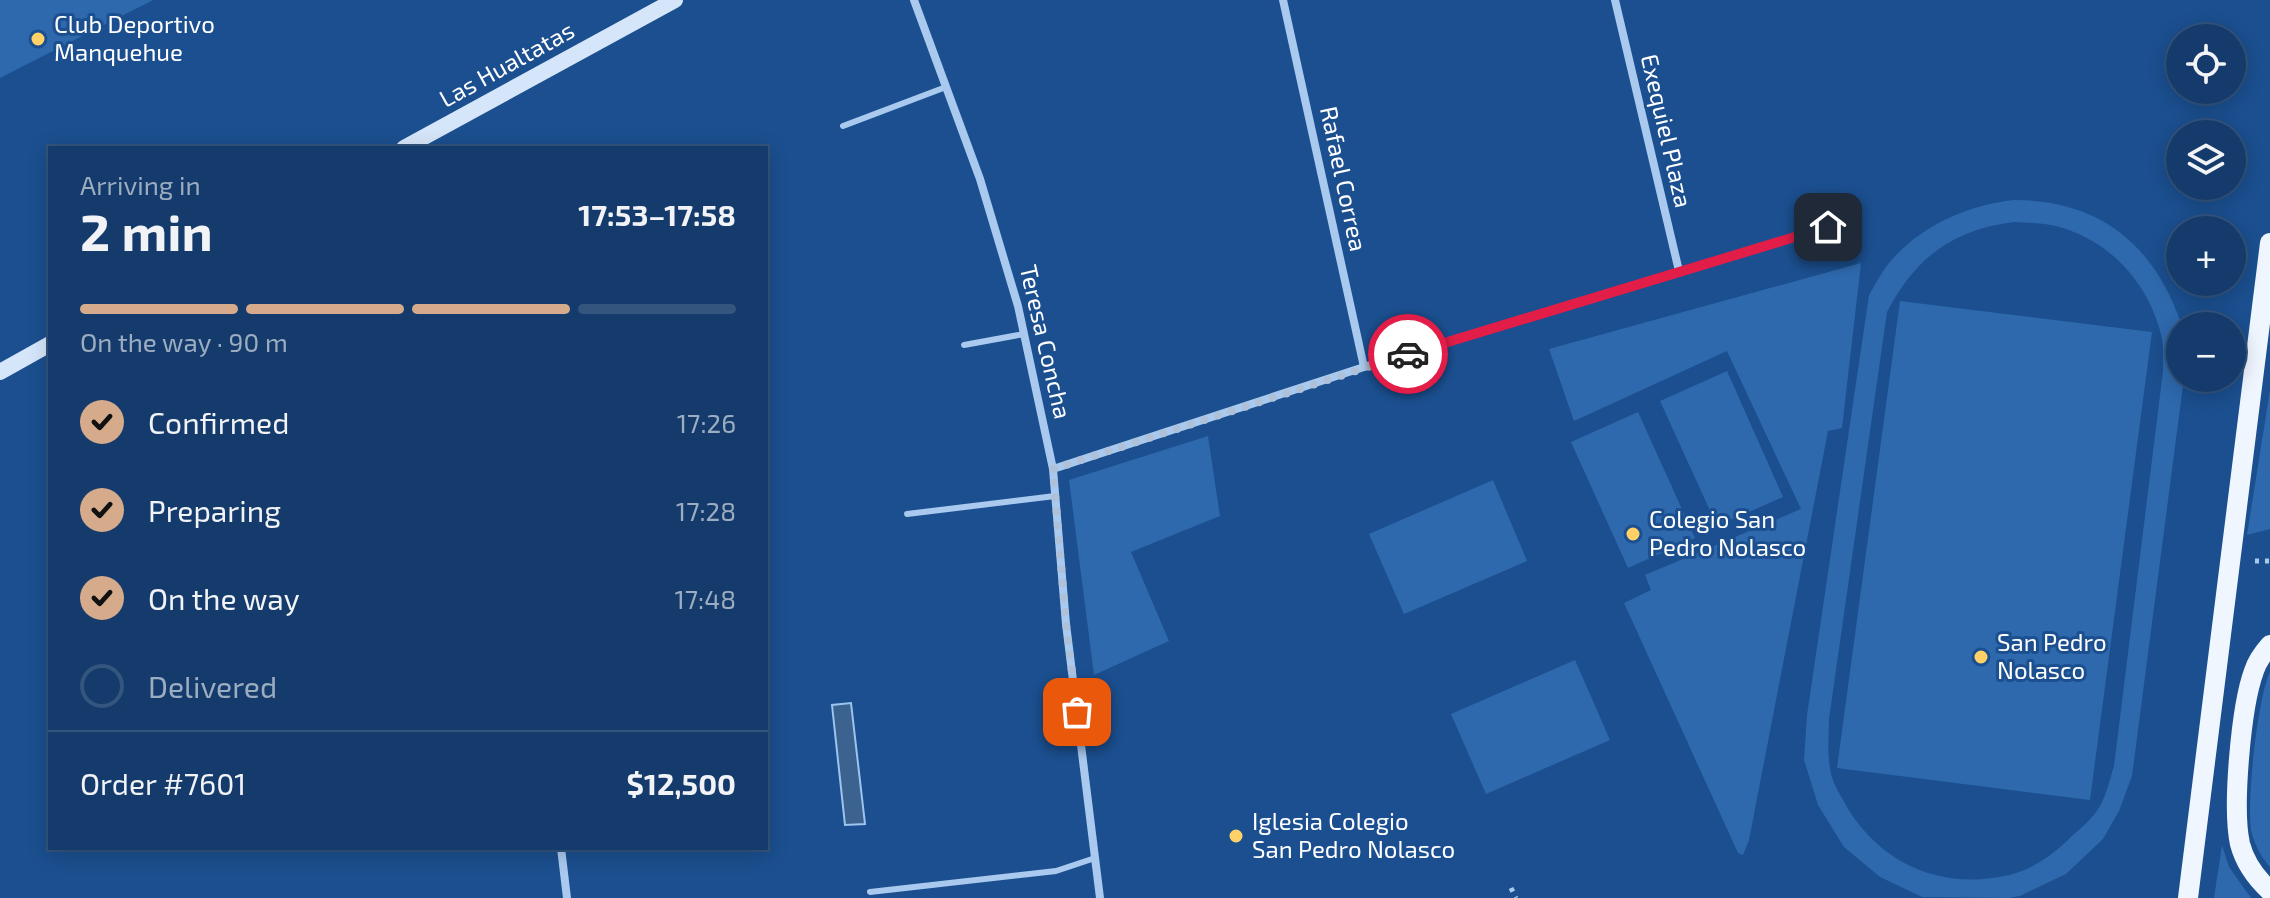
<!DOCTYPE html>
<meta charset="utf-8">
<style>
:root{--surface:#143b6b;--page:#1d4271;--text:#f1f3f6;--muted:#9dadc1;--line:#33557e;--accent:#d6ab8b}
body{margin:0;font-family:"Exo 2",sans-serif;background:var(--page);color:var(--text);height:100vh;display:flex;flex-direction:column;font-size:30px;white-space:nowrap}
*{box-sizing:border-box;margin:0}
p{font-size:26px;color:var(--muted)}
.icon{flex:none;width:44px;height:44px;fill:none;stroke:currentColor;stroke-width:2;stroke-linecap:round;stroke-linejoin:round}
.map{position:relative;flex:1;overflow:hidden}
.side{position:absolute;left:48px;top:146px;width:720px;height:704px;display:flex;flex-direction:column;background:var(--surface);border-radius:0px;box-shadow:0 4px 20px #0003,0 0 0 2px var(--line)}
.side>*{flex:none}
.controls{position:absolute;left:2166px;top:24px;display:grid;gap:16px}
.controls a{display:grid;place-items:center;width:80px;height:80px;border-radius:50%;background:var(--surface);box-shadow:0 4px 20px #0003,0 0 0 2px var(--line);font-size:40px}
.pin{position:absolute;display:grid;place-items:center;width:68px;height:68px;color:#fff;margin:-34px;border-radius:16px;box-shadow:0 4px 12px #0006}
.courier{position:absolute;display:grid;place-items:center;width:80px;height:80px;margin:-40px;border:6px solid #e11d48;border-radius:50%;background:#fff;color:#222;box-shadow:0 2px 10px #0007}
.summary em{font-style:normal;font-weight:700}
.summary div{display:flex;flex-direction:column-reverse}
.summary{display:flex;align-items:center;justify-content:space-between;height:136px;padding:0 32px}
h1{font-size:52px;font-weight:700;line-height:60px}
.bar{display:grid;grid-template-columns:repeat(4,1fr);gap:12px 8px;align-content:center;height:96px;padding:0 32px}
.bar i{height:10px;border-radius:6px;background:var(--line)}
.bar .selected{background:var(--accent)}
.bar p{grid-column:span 4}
.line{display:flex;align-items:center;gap:20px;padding:0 32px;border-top:2px solid var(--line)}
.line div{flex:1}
ol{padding:0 32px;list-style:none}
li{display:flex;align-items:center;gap:24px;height:88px}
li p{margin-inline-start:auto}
li .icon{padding:8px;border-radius:50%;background:var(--accent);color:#111;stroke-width:4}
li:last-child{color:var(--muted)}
li i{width:44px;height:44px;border:4px solid var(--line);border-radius:50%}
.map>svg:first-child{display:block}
.green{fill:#2e69ad;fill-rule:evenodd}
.water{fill:#3c6290;stroke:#9cc4f0;stroke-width:2}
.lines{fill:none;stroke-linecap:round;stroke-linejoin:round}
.path{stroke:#a9c9ee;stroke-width:5;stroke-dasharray:4 6;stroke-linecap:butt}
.lane{stroke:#a9c9ee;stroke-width:6}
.street{stroke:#a9c9ee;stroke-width:8}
.secondary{stroke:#d6e6fa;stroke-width:16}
.primary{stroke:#f0f6ff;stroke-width:20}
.done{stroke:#afc1d8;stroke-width:8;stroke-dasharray:0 14.4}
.route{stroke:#e11d48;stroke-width:10}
.poi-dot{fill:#ffd166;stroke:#1b4f8f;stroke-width:3}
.labels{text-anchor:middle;stroke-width:6;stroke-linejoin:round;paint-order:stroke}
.poi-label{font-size:24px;fill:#fff;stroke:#1b4f8f;text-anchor:start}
.street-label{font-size:24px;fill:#fff;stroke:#1b4f8f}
</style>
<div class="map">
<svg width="2270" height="898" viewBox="0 0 2270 898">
<rect width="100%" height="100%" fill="#1b4f8f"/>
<!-- green -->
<path class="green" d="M0 0H153L0 78Z
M2014 200C2100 200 2155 245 2182 326H2180V378H2184L2132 776 2119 811 2103 839 2066 874 2020 896 2008 898 1922 897 1880 877 1844 847 1818 805 1804 760 1807 715 1869 295C1875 285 1881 273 1889 263 1920 226 1967 205 2014 200ZM2014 222C2030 223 2048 223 2063 228 2113 244 2148 284 2161 334 2164 345 2163 359 2163 371L2114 766C2110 778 2107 794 2100 806 2093 818 2081 828 2071 837 2055 853 2032 870 2009 875 1945 890 1886 867 1850 812 1844 801 1837 791 1833 780 1826 761 1829 738 1829 719L1887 312C1915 258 1952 230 2014 222Z
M1861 263 1842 428 1828 431 1749 840 1743 855 1738 853 1624 603 1651 590 1645 575 1801 509 1727 351 1574 421 1549 349Z
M1900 301 2152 332 2090 800 1837 768Z
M1727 371 1783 497 1717 526 1660 401Z
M2270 390V529L2247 535Z
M1638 412 1695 538 1628 568 1571 442Z
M1208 436 1220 516 1131 552 1169 641 1094 675 1069 480Z
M1493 480 1527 561 1404 614 1369 534Z
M1575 660 1610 740 1486 794 1451 714Z
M2270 672V867C2261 857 2256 847 2252 834 2245 810 2258 695 2270 672Z
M2222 845 2229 867 2251 898H2214Z"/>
<!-- water -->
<path class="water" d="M851 703 865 824 845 825 832 705Z"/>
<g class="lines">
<!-- path -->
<path class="path" d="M2255 561H2270
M1511 888 1516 898"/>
<!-- lane -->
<path class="lane" d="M843 126 946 87
M964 345 1024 334
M907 514 1055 496
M870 892 1056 871 1095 858"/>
<!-- street -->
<path class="street" d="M914 0 980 179 1018 306 1053 469 1066 624 1100 898
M1283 0 1364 367
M1615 0 1679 271
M1053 469 1364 367 1828 227
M561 848 567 898"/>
<!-- secondary -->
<path class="secondary" d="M404 148 675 0
M0 372 50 344"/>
<!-- primary -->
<path class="primary" d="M2270 645C2263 653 2257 661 2254 671 2241 706 2232 808 2240 844 2245 863 2256 878 2270 891
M2188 898 2270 243"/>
</g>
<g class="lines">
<!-- done -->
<path class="done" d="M1077 712 1066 624 1053 469 1408 354"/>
<!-- route -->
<path class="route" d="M1408 354 1828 227"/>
</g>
<!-- markers -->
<g class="poi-dot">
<circle cx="38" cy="39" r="8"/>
<circle cx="1633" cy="534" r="8"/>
<circle cx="1981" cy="657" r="8"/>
<circle cx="1236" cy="836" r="8"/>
</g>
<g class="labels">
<!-- poi labels -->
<g class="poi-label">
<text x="54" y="33">Club Deportivo<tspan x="54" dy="28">Manquehue</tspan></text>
<text x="1649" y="528">Colegio San<tspan x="1649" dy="28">Pedro Nolasco</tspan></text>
<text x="1997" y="651">San Pedro<tspan x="1997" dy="28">Nolasco</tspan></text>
<text x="1252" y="830">Iglesia Colegio<tspan x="1252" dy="28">San Pedro Nolasco</tspan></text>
</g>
<!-- street labels -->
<g class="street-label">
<text transform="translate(507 65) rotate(-29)" y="8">Las Hualtatas</text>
<text transform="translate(1666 131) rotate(77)" y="8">Exequiel Plaza</text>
<text transform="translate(1343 179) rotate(78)" y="8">Rafael Correa</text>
<text transform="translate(1045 342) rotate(77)" y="8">Teresa Concha</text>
</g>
</g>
</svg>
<div class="controls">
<a><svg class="icon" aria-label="locate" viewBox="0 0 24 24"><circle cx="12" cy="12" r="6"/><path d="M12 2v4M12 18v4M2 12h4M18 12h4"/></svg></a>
<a><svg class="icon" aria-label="layers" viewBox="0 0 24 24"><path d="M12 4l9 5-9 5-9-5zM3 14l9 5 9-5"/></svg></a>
<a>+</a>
<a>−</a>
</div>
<div class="pin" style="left:1077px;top:712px;background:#ea580c"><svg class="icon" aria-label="bag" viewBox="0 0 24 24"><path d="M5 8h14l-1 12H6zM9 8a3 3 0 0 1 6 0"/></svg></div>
<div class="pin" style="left:1828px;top:227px;background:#1f2937"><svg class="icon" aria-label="home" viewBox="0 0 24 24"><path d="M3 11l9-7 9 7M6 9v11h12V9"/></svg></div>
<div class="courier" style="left:1408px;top:354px"><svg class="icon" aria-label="car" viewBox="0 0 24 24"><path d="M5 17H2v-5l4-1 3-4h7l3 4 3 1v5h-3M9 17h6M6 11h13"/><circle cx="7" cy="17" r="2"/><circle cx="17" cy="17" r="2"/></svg></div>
<section class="side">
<div class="summary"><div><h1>2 min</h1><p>Arriving in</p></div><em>17:53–17:58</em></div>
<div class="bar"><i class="selected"></i><i class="selected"></i><i class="selected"></i><i></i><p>On the way · 90 m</p></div>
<ol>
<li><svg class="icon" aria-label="check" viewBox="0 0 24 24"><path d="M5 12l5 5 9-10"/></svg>Confirmed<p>17:26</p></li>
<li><svg class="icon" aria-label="check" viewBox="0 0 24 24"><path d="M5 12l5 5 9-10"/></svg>Preparing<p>17:28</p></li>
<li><svg class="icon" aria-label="check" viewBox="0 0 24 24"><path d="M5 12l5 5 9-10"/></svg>On the way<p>17:48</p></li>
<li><i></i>Delivered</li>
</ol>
<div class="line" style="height:104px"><div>Order #7601</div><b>$12,500</b></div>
</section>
</div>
